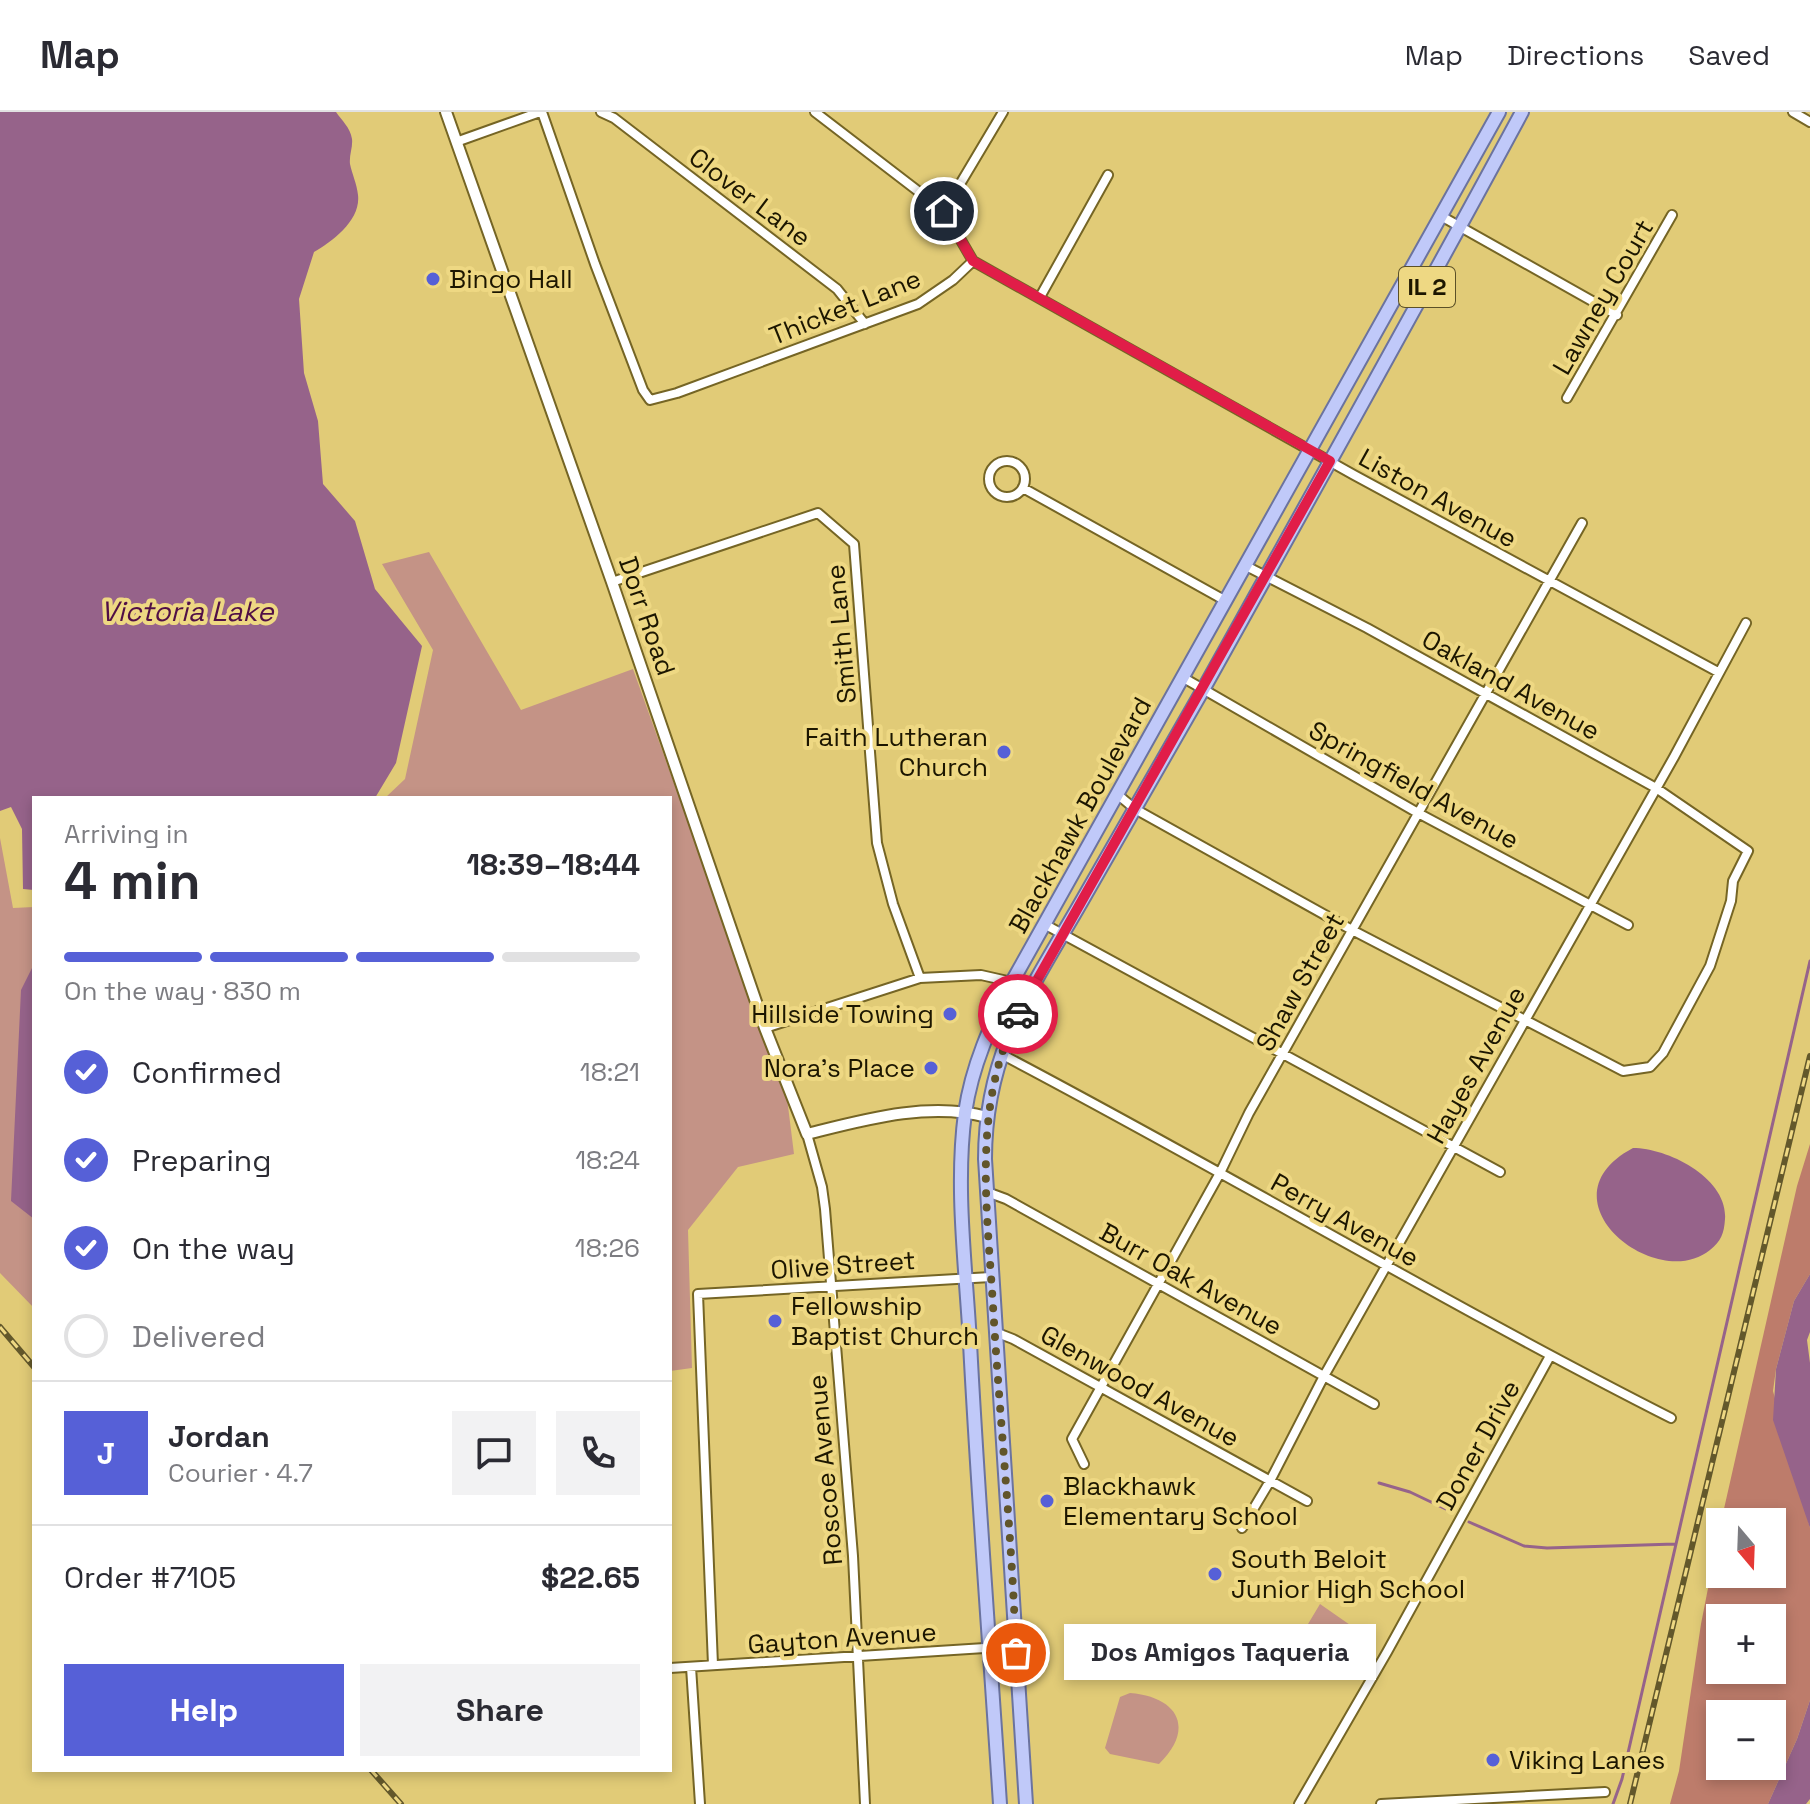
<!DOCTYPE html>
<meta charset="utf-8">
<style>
:root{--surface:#fff;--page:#f2f2f3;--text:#2b2b33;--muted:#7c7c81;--line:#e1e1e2;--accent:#5660d7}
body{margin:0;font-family:"Space Grotesk",sans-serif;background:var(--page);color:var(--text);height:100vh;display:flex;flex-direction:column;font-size:30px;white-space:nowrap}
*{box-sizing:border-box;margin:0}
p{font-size:26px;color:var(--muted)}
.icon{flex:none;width:44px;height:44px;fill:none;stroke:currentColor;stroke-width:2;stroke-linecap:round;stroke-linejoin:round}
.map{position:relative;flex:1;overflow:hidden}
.sheet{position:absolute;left:32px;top:684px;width:640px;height:976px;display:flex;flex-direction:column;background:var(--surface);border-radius:0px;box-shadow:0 4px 12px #0003}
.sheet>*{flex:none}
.needle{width:52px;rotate:161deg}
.fabs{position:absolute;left:1706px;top:1396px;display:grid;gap:16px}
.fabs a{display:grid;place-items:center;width:80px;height:80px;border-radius:0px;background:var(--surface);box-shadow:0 4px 12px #0003;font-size:40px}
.pin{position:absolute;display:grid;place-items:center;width:68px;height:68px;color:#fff;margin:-34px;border:4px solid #fff;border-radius:50%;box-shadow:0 2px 8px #0007}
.courier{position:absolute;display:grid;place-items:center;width:80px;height:80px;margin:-40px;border:6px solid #e11d48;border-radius:50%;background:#fff;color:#222;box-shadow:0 2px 10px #0007}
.bubble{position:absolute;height:56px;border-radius:0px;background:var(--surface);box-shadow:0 4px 12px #0003;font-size:26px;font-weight:700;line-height:56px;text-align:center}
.head em{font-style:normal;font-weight:700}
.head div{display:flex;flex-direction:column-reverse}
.head{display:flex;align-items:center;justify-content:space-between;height:136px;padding:0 32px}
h1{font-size:52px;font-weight:700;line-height:60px}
.bar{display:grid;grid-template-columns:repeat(4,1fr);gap:12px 8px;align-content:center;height:96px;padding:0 32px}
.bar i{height:10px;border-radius:6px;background:var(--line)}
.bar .active{background:var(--accent)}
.bar p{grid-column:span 4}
.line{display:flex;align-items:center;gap:20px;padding:0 32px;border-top:2px solid var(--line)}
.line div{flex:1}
.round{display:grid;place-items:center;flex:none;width:84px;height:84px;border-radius:0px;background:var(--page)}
ol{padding:0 32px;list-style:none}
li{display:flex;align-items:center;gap:24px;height:88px}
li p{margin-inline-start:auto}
li .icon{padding:8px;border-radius:50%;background:var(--accent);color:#fff;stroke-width:4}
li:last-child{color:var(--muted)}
li i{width:44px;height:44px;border:4px solid var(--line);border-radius:50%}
.action{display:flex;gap:16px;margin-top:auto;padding:16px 32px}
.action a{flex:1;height:92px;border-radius:0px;background:var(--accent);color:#fff;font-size:32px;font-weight:700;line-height:92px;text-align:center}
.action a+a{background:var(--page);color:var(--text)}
header{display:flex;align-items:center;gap:48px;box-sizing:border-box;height:112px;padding:0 40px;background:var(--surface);border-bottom:2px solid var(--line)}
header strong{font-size:38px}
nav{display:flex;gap:44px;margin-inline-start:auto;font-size:28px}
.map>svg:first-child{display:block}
.green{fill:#c49386}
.forest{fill:#bd7c6b;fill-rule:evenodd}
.water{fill:#96638a}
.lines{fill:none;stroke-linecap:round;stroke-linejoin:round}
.stream{stroke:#96638a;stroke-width:3}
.minor-casing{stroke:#756525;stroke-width:12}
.tertiary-casing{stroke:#756525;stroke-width:14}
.primary-casing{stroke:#6b739f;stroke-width:16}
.minor{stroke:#fff;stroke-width:8}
.tertiary{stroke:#fff;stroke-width:10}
.primary{stroke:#c0c9f9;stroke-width:12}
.rail-casing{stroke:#63582b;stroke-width:6}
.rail{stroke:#eed883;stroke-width:3;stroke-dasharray:9;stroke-linecap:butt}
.done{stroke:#61552a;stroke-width:8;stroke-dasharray:0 14.4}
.route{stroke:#e11d48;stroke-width:10}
.poi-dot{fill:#5660d7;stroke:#eed883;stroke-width:3}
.labels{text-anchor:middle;stroke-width:8;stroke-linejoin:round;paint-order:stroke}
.shield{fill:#eed883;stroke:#5b5027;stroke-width:2}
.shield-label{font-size:24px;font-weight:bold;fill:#1c1600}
.street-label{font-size:26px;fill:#1c1600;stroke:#eed883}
.poi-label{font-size:26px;fill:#1c1600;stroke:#eed883;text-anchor:start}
.water-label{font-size:28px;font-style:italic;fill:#500f46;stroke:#eed883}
</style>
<header>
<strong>Map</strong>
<nav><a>Map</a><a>Directions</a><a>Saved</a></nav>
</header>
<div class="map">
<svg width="1810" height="1692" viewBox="0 0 1810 1692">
<rect width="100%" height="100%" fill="#e1cb77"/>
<!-- green -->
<path class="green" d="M429 440 521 598 633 557 787 986 794 1042 738 1055 688 1118 692 1256 670 1259V686H385L405 667 433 538 382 452Z
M0 726 13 796 34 795V1196L0 1161Z
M1320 1492 1353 1515 1354 1523 1333 1552C1319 1549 1312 1538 1304 1527L1305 1517Z
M1130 1581C1179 1585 1195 1617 1159 1652L1110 1642 1105 1636 1120 1585Z"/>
<!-- forest -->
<path class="forest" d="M1810 1032V1162L1794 1189 1776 1257 1773 1279 1810 1416V1588L1797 1627 1768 1692H1670L1679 1659 1701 1512 1720 1415V1462H1772V1410H1721L1797 1074ZM1720 1506H1772V1558H1720ZM1720 1602H1772V1654H1720Z"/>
<!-- water -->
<path class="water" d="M0 0H336C342 9 350 15 352 27 353 35 349 43 350 52 352 62 357 72 358 83 361 108 333 129 314 140L299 187 304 261 318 309 323 372 355 409 375 477 422 534 396 651 375 686H34V778L23 777 22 717 11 695 0 699Z
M34 852V1107L11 1089 21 878Z
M1633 1036C1668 1036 1728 1066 1725 1107 1724 1122 1721 1129 1710 1138 1656 1182 1537 1087 1633 1036Z
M1810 1162V1220L1807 1228 1810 1251V1416L1773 1308 1776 1257 1794 1189Z
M1810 1588V1687L1806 1692H1768L1797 1627Z"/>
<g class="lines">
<!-- stream -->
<path class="stream" d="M1379 1371 1410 1380 1452 1400
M1469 1410 1524 1434 1547 1436 1675 1432
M1613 1692 1622 1667 1810 849"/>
<!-- minor casing -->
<g class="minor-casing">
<path id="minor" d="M542 0 595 152 643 278 650 288 677 281 918 192 953 168 973 149 944 99 1003 0
M601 0 614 6 837 177 865 212
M815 0 944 99
M1793 0 1810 10
M456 30 540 0
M1441 104 1617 203
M973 149 1354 363 1718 560
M1040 185 1108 63
M1567 286 1672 103
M989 367a18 18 0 1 1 36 0a18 18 0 1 1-36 0Z
M1023 376 1226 489
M612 470 818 401 854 432 877 731 893 792 920 866
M1182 565 1418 701 1628 813
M1117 682 1135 697 1352 818 1623 959 1650 955 1663 941 1710 854 1731 789 1733 769 1748 739 1656 676 1367 516 1246 454
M1044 812 1500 1060
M765 916 920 866 981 863 1012 870
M1001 942C1226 1060 1444 1191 1671 1306
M807 1022 822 1075 825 1097 853 1444 865 1692
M987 1080 1006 1087 1374 1292
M995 1220 1013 1227 1307 1389
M1084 1352 1072 1327 1220 1061 1249 1001 1582 411
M1242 1416 1270 1369 1324 1264 1674 645 1746 511
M713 1553 698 1182 991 1165
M691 1555 700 1692
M670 1556 1016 1534
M1299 1692 1387 1540 1550 1244
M1381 1692 1605 1680"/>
</g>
<!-- tertiary casing -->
<g class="tertiary-casing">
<path id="tertiary" d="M446 0 612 470 765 916 807 1022C863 1008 929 989 987 1005"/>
</g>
<!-- primary casing -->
<g class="primary-casing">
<path id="primary" d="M1000 1692C990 1538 978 1385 970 1231 966 1156 955 1076 965 1001 972 953 991 912 1012 870L1499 0
M1026 1692 985 1047C985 936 1035 872 1087 780 1126 712 1165 644 1204 576 1311 384 1418 193 1522 0"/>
</g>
<!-- minor -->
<use href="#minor" class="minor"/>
<!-- tertiary -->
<use href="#tertiary" class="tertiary"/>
<!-- primary -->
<use href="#primary" class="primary"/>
<!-- rail casing -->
<g class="rail-casing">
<path id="rail" d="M0 1215 34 1255
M371 1658 401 1692
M1630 1692 1810 944"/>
</g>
<!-- rail -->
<use href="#rail" class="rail"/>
</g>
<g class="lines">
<!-- done -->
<path class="done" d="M1016 1541C1012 1425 1000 1310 993 1194 987 1095 972 994 1018 902"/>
<!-- route -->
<path class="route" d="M944 99 973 149 1330 349 1018 902"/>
</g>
<!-- markers -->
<g class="poi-dot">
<circle cx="433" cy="167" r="8"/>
<circle cx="1004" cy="640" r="8"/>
<circle cx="950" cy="902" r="8"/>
<circle cx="931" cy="956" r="8"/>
<circle cx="775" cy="1209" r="8"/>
<circle cx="1047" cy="1389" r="8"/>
<circle cx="1215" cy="1462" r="8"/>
<circle cx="1493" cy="1648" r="8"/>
</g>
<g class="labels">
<!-- shield labels -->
<rect class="shield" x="1399" y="155" width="56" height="40" rx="6"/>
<g class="shield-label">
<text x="1427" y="183">IL 2</text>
</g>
<!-- street labels -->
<g class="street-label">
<text transform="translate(750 85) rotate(37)" y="9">Clover Lane</text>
<text transform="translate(1603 185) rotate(-60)" y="9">Lawney Court</text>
<text transform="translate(845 195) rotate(-22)" y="9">Thicket Lane</text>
<text transform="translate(1438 386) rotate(29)" y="9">Liston Avenue</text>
<text transform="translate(647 504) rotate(71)" y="9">Dorr Road</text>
<text transform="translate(841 522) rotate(-95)" y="9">Smith Lane</text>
<text transform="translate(1511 573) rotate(29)" y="9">Oakland Avenue</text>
<text transform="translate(1414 673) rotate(29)" y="9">Springfield Avenue</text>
<text transform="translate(1080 703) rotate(-61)" y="9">Blackhawk Boulevard</text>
<text transform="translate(1300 870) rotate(-61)" y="9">Shaw Street</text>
<text transform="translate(1476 953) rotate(-61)" y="9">Hayes Avenue</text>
<text transform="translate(1345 1108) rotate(29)" y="9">Perry Avenue</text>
<text transform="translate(843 1153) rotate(-4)" y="9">Olive Street</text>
<text transform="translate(1191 1167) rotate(29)" y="9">Burr Oak Avenue</text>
<text transform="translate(1140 1274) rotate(29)" y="9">Glenwood Avenue</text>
<text transform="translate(1478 1333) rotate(-61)" y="9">Doner Drive</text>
<text transform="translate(825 1358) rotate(-95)" y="9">Roscoe Avenue</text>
<text transform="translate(842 1526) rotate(-4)" y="9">Gayton Avenue</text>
</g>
<!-- poi labels -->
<g class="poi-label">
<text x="449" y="176">Bingo Hall</text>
<text x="988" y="634" text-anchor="end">Faith Lutheran<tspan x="988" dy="30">Church</tspan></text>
<text x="934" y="911" text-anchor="end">Hillside Towing</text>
<text x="915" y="965" text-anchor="end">Nora's Place</text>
<text x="791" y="1203">Fellowship<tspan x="791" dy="30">Baptist Church</tspan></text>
<text x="1063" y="1383">Blackhawk<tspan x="1063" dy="30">Elementary School</tspan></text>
<text x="1231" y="1456">South Beloit<tspan x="1231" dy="30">Junior High School</tspan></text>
<text x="1509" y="1657">Viking Lanes</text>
</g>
<!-- water labels -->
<g class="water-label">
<text x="187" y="509">Victoria Lake</text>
</g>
</g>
</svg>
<div class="fabs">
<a><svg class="needle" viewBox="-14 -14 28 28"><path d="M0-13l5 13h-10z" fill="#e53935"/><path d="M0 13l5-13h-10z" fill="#7c7c81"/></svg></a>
<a>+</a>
<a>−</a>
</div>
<div class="pin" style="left:1016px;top:1541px;background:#ea580c"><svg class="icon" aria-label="bag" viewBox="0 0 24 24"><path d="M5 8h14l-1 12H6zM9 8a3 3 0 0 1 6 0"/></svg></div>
<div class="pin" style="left:944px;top:99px;background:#1f2937"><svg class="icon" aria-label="home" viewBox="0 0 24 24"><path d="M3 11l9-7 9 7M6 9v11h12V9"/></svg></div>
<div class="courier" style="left:1018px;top:902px"><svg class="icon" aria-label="car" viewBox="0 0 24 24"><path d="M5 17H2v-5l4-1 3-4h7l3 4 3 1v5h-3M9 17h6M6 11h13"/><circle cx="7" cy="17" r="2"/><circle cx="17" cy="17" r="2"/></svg></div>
<div class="bubble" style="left:1064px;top:1512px;width:312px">Dos Amigos Taqueria</div>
<section class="sheet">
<div class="head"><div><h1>4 min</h1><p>Arriving in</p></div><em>18:39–18:44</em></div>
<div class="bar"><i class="active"></i><i class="active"></i><i class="active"></i><i></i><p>On the way · 830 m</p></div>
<ol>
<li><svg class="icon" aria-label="check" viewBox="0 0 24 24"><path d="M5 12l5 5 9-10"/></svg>Confirmed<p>18:21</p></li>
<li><svg class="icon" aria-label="check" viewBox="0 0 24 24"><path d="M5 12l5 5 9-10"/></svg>Preparing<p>18:24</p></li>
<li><svg class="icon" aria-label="check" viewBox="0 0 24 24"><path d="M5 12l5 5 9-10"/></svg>On the way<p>18:26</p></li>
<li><i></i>Delivered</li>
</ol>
<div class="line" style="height:144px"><b class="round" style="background:var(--accent);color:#fff">J</b><div><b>Jordan</b><p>Courier · 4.7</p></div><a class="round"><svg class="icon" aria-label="chat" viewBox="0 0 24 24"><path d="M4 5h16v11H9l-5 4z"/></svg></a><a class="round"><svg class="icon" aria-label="phone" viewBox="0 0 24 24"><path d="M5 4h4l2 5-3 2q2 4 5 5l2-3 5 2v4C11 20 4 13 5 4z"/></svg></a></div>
<div class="line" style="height:104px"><div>Order #7105</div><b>$22.65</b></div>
<div class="action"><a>Help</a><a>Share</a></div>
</section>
</div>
